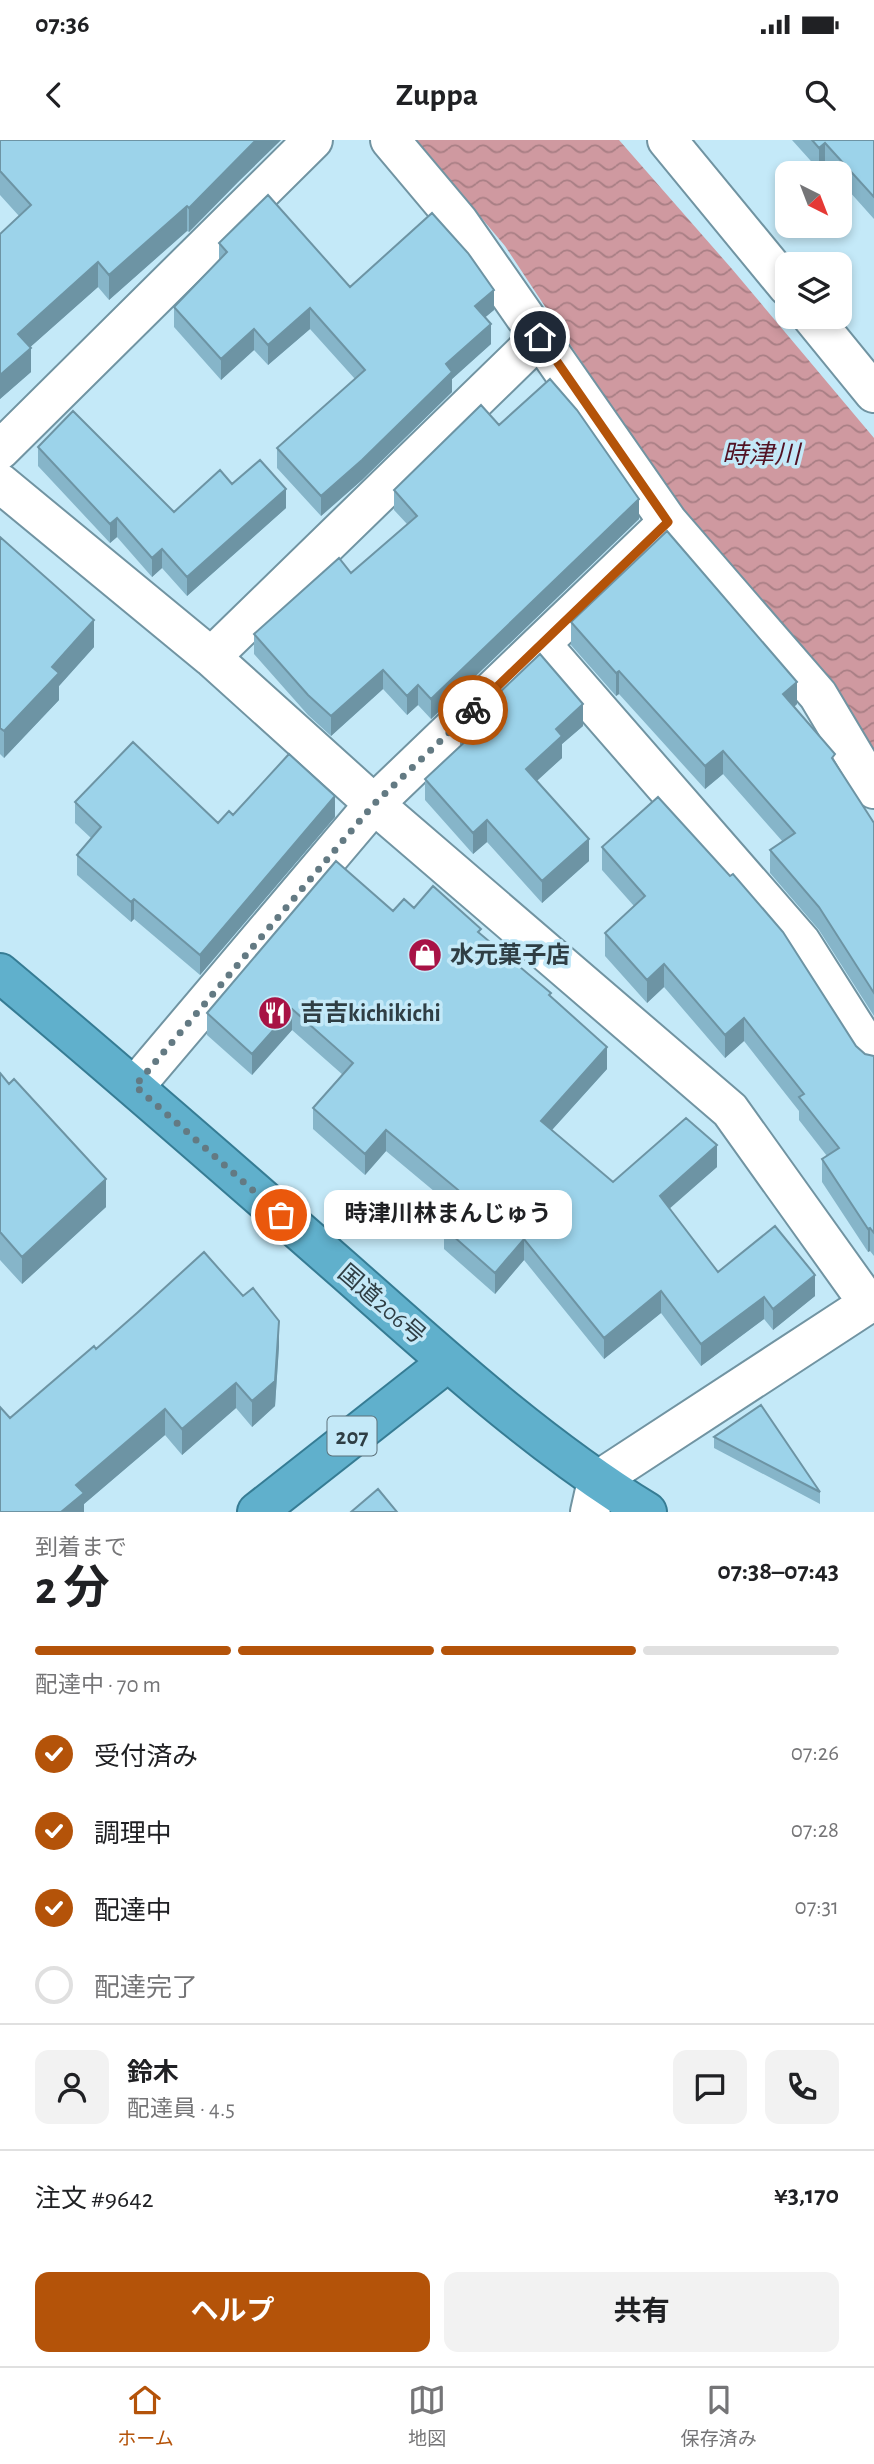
<!DOCTYPE html>
<html lang="ja">
<meta charset="utf-8">
<style>
:root{--surface:#fff;--page:#f2f2f2;--text:#202124;--muted:#757577;--line:#e0e0e0;--accent:#b45309}
body{margin:0;font-family:"Alegreya Sans","Noto Sans JP",sans-serif;background:var(--page);color:var(--text);height:100vh;display:flex;flex-direction:column;font-size:26px;white-space:nowrap}
*{box-sizing:border-box;margin:0}
p{font-size:23px;color:var(--muted)}
.icon{flex:none;width:38px;height:38px;fill:none;stroke:currentColor;stroke-width:2;stroke-linecap:round;stroke-linejoin:round}
.map{position:relative;height:1372px;overflow:hidden}
.details{display:flex;flex-direction:column;background:var(--surface);flex:1}
.details>*{flex:none}
.needle{width:46px;rotate:138deg}
.controls{position:absolute;left:775px;top:21px;display:grid;gap:14px}
.controls a{display:grid;place-items:center;width:77px;height:77px;border-radius:14px;background:var(--surface);box-shadow:0 4px 10px #0003;font-size:35px}
.pin{position:absolute;display:grid;place-items:center;width:60px;height:60px;color:#fff;margin:-30px;border:4px solid #fff;border-radius:50%;box-shadow:0 2px 7px #0007}
.courier{position:absolute;display:grid;place-items:center;width:70px;height:70px;margin:-35px;border:5px solid #b45309;border-radius:50%;background:#fff;color:#222;box-shadow:0 2px 9px #0007}
.bubble{position:absolute;height:49px;border-radius:14px;background:var(--surface);box-shadow:0 4px 10px #0003;font-size:23px;font-weight:700;line-height:49px;text-align:center}
.overview em{font-style:normal;font-weight:700}
.overview div{display:flex;flex-direction:column-reverse}
.overview{display:flex;align-items:center;justify-content:space-between;height:119px;padding:0 35px}
h1{font-size:46px;font-weight:700;line-height:52px}
.bar{display:grid;grid-template-columns:repeat(4,1fr);gap:10px 7px;align-content:center;height:84px;padding:0 35px}
.bar i{height:9px;border-radius:5px;background:var(--line)}
.bar .on{background:var(--accent)}
.bar p{grid-column:span 4}
.line{display:flex;align-items:center;gap:18px;padding:0 35px;border-top:2px solid var(--line)}
.line div{flex:1}
.round{display:grid;place-items:center;flex:none;width:74px;height:74px;border-radius:14px;background:var(--page)}
ol{padding:0 35px;list-style:none}
li{display:flex;align-items:center;gap:21px;height:77px}
li p{margin-inline-start:auto}
li .icon{padding:7px;border-radius:50%;background:var(--accent);color:#fff;stroke-width:4}
li:last-child{color:var(--muted)}
li i{width:38px;height:38px;border:4px solid var(--line);border-radius:50%}
.button{display:flex;gap:14px;margin-top:auto;padding:14px 35px}
.button a{flex:1;height:80px;border-radius:14px;background:var(--accent);color:#fff;font-size:28px;font-weight:700;line-height:80px;text-align:center}
.button a+a{background:var(--page);color:var(--text)}
.status{display:flex;justify-content:space-between;align-items:center;height:49px;padding:0 35px;background:var(--surface);direction:ltr}
.status svg{height:19px;fill:currentColor}
header{display:flex;justify-content:space-between;align-items:center;height:91px;padding:0 35px;background:var(--surface);font-size:32px;font-weight:700}
.dock{display:flex;justify-content:space-around;align-items:center;height:98px;border-top:2px solid var(--line);background:var(--surface);font-size:19px;color:var(--muted)}
.dock a{display:grid;justify-items:center;gap:4px}
.dock .on{color:var(--accent)}
.map>svg:first-child{display:block}
.water{fill:url(#water-waves)}
.lines{fill:none;stroke-linecap:round;stroke-linejoin:round}
.minor-casing{stroke:#7194a2;stroke-width:42}
.trunk-casing{stroke:#367c94;stroke-width:42}
.minor{stroke:#fff;stroke-width:38}
.trunk{stroke:#60b0cc;stroke-width:38}
.wall{fill:#86b5c9}
.shaded-wall{fill:#6d94a4}
.building{fill:#9cd3ea;stroke:#6d94a4;stroke-width:2}
.done{stroke:#637a83;stroke-width:7;stroke-dasharray:0 12.6}
.route{stroke:#b45309;stroke-width:9}
.labels{text-anchor:middle;stroke-width:7;stroke-linejoin:round;paint-order:stroke}
.shield{fill:#c4e9f8;stroke:#5c717a;stroke-width:2}
.shield-label{font-size:23px;font-weight:bold;fill:#2f3e44}
.poi-label{font-size:24px;font-weight:bold;fill:#2f3e44;stroke:#c4e9f8;text-anchor:start}
.street-label{font-size:24px;fill:#2f3e44;stroke:#c4e9f8}
.water-label{font-size:26px;font-style:italic;fill:#521223;stroke:#c4e9f8}
</style>
<div class="status"><b>07:36</b><svg viewBox="0 0 49 12"><path d="M0 12V9h3v3zM5 12V6h3v6zM10 12V3h3v9zM15 12V0h3v12zM26 1h20v11H26zM47 4h2v5h-2z"/></svg></div>
<header><svg class="icon" aria-label="back" viewBox="0 0 24 24"><path d="M15 5l-7 7 7 7"/></svg>Zuppa<svg class="icon" aria-label="search" viewBox="0 0 24 24"><circle cx="10" cy="10" r="6"/><path d="M15 15l6 6"/></svg></header>
<div class="map">
<svg width="874" height="1372" viewBox="0 0 874 1372">
<defs>
<pattern id="water-waves" width="16" height="10" patternUnits="userSpaceOnUse" patternTransform="scale(1.75)"><rect width="16" height="10" fill="#cf99a0"/><path d="M0 5q4-4 8 0t8 0" fill="none" stroke="#a87e84"/></pattern>
</defs>
<rect width="100%" height="100%" fill="#c4e9f8"/>
<!-- water -->
<path class="water" d="M416 0H619L732 129 874 298V612L673 360 505 106Z"/>
<g class="lines">
<!-- minor casing -->
<g class="minor-casing">
<path id="minor" d="M390 0 459 82 668 382 818 555 874 649
M667 0 788 147
M812 177 874 253
M0 310 313 0
M0 343 211 517 374 664 730 970 868 1163
M542 505 801 802 874 917
M211 517 540 197
M135 946 374 664 668 382
M590 1372 597 1341 874 1160"/>
</g>
<!-- trunk casing -->
<g class="trunk-casing">
<path id="trunk" d="M0 833C117 931 231 1031 345 1131 441 1216 538 1305 647 1372
M257 1372 448 1222"/>
</g>
<!-- minor -->
<use href="#minor" class="minor"/>
<!-- trunk -->
<use href="#trunk" class="trunk"/>
</g>
<!-- wall -->
<path class="wall" d="M0 0H281L238 42 189 92 187 91 109 160 98 147 30 207 31 232 0 259V94L19 76 0 55Z
M792 0H874V79L840 41V33H833L825 25 819 30Z
M219 103 350 147 494 170 485 177 491 204 452 239V252L362 340 321 376 277 328V308L355 239 310 189 268 225 254 210 221 240 174 187V167L219 121Z
M499 285 639 379 431 579 418 565 407 575 383 549 331 596 308 575 254 514V494L351 433 407 384 394 370V350Z
M38 307 174 372 232 344 286 368 187 456 162 428 152 437 117 397 110 403 38 326Z
M0 397 94 507 59 546V560L4 618 0 614Z
M571 482 797 564 794 567 835 624 874 683V876L819 790 770 733V710L783 702 723 634 705 649 619 554 616 556 571 505Z
M583 586 562 604V618L536 641 589 721 542 763 487 702 473 714 425 660V639L460 607V590Z
M75 662 218 683 233 675 335 677 200 835 134 779 131 782 77 735V715L91 698 75 683Z
M602 707 865 914 874 916V1116L870 1111 868 1112 822 1042V1019L827 1016 799 980V971L744 901 725 918 664 847 647 863 605 816V793L634 766 602 730Z
M414 768 481 794 551 858 607 929 552 990 613 1042 717 1027 669 1068 718 1132 815 1156 773 1190 764 1179 701 1226 661 1173 604 1219 524 1120 495 1154 444 1109V1088L459 1072 386 1011 365 1035 313 989V968L343 935 292 890 252 935 207 895V873L393 771Z
M0 933 106 1067 22 1144 0 1120Z
M279 1206 275 1266 252 1287 236 1268 182 1315 165 1295 84 1364V1372L10 1278 96 1209Z
M714 1297 820 1352V1364L714 1308Z"/>
<!-- shaded-wall -->
<path class="shaded-wall" d="M256 0H281L238 42 189 92V68Z
M825 3V25L819 30V8Z
M187 66V91L109 160V135Z
M98 122V147L18 218V194Z
M494 150V170L475 186V166Z
M310 168V189L268 225V205Z
M491 184V204L452 239V252L362 340 321 376V356L446 224Z
M254 189V210L221 240V219Z
M31 208V232L0 259V235Z
M286 349V368L187 456V437Z
M639 359V379L431 579V559Z
M117 378V397L110 403V384Z
M162 409V428L152 437V418Z
M94 480V507L59 546V560L4 618V591L52 527Z
M383 530V549L331 596V576Z
M619 531V554L616 556V533Z
M797 542V564L783 577V554Z
M418 545V565L407 575V556Z
M583 564V586L562 604V618L526 651V629L556 589Z
M723 611V634L705 649V626Z
M335 656V677L200 835V815Z
M487 680V702L473 714V693Z
M589 699V721L542 763V741Z
M134 759V779L131 782V762Z
M664 824V847L647 863V840Z
M292 869V890L252 935V914Z
M744 878V901L725 918V895Z
M607 907V929L541 1002V981Z
M386 990V1011L365 1035V1014Z
M717 1005V1027L660 1077V1056Z
M106 1039V1067L22 1144V1117Z
M870 1088V1111L868 1112V1089Z
M524 1099V1120L495 1154V1133Z
M815 1135V1156L773 1190V1169Z
M661 1151V1173L604 1219V1198Z
M764 1157V1179L701 1226V1204Z
M279 1181V1206L275 1266 252 1287V1261Z
M236 1243V1268L182 1315V1289Z
M165 1269V1295L84 1364V1372H61L76 1345Z"/>
<!-- building -->
<path class="building" d="M0 0H256L189 68 187 66 109 135 98 122 18 194 31 208 0 235V94L31 65 0 31Z
M812 0H874V57L825 3 819 8Z
M268 55 350 147 432 73 468 113 494 150 475 166 491 184 446 224 452 232 362 320 321 356 277 308 365 230 310 168 268 205 254 189 221 219 174 167 227 112 219 103Z
M550 239 577 270 639 359 431 559 418 545 407 556 383 530 331 576 308 555 254 494 339 418 351 433 417 376 394 350 481 265 499 285Z
M73 271 174 372 220 330 232 344 260 320 286 349 187 437 162 409 152 418 117 378 110 384 38 307Z
M667 391 797 542 783 554 835 614 832 618 874 683V853L819 767 770 710 795 693 723 611 705 626 619 531 616 533 571 482Z
M0 397 94 480 52 527 59 533 4 591 0 588Z
M540 514 583 564 556 589 562 596 526 629 589 699 542 741 487 680 473 693 425 639 468 599 460 590Z
M133 602 218 683 229 671 233 675 289 614 335 656 200 815 134 759 131 762 77 715 101 687 75 662Z
M658 657 730 736 733 734 783 792 856 906 865 914 874 916V1093L870 1088 868 1089 822 1019 839 1008 799 957 804 954 744 878 725 895 664 824 647 840 605 793 645 756 602 707Z
M336 721 393 771 404 759 414 768 433 746 481 789 478 792 551 853 549 855 607 907 541 981 613 1042 686 978 717 1005 660 1056 718 1132 775 1086 815 1135 773 1169 764 1157 701 1204 661 1151 604 1198 524 1099 495 1133 444 1088 469 1059 386 990 365 1014 313 968 353 923 292 869 252 914 207 873Z
M0 933 9 944 14 939 106 1039 22 1117 0 1092Z
M204 1112 243 1156 253 1148 279 1181 275 1241 252 1261 236 1243 182 1289 165 1269 76 1345 84 1353 61 1372H0V1267L10 1278 94 1206 96 1209 137 1173Z
M761 1265 820 1352 714 1297Z
M378 1349 397 1372H351Z"/>
<g class="lines">
<!-- done -->
<path class="done" d="M281 1075 135 946 374 664 473 570"/>
<!-- route -->
<path class="route" d="M473 570 668 382 540 197"/>
</g>
<!-- icons -->
<defs>
<g id="shop-disc" transform="scale(1.75)"><circle r="9.5" fill="#a81245" stroke="#c4e9f8"/><path d="M-5-2.5h2.3a2.7 3.5 0 0 1 5.4 0H5L5.5 6h-11ZM-1.5-2.5h3a1.5 2.3 0 0 0-3 0Z" fill="#fff"/></g>
<g id="restaurant-disc" transform="scale(1.75)"><circle r="9.5" fill="#a81245" stroke="#c4e9f8"/><path d="M-5-6h1v4h1v-4h1v4h1v-4h1v5L-1.5 .5V6h-2V.5L-5-1ZM5-6V6H3V1.5H1.5Q1.5-4 5-6Z" fill="#fff"/></g>
</defs>
<g fill-rule="evenodd">
<use href="#shop-disc" x="425" y="815"/>
<use href="#restaurant-disc" x="275" y="873"/>
</g>
<g class="labels">
<!-- shield labels -->
<rect class="shield" x="327.5" y="1276.5" width="49" height="39" rx="5"/>
<g class="shield-label">
<text x="352" y="1304">207</text>
</g>
<!-- poi labels -->
<g class="poi-label">
<text x="450" y="823">水元菓子店</text>
<text x="300" y="881">吉吉kichikichi</text>
</g>
<!-- street labels -->
<g class="street-label">
<text transform="translate(382 1164) rotate(41)" y="8">国道206号</text>
</g>
<!-- water labels -->
<g class="water-label">
<text x="761" y="323">時津川</text>
</g>
</g>
</svg>
<div class="controls">
<a><svg class="needle" viewBox="-14 -14 28 28"><path d="M0-13l5 13h-10z" fill="#e53935"/><path d="M0 13l5-13h-10z" fill="#757577"/></svg></a>
<a><svg class="icon" aria-label="layers" viewBox="0 0 24 24"><path d="M12 4l9 5-9 5-9-5zM3 14l9 5 9-5"/></svg></a>
</div>
<div class="pin" style="left:281px;top:1075px;background:#ea580c"><svg class="icon" aria-label="bag" viewBox="0 0 24 24"><path d="M5 8h14l-1 12H6zM9 8a3 3 0 0 1 6 0"/></svg></div>
<div class="pin" style="left:540px;top:197px;background:#1f2937"><svg class="icon" aria-label="home" viewBox="0 0 24 24"><path d="M3 11l9-7 9 7M6 9v11h12V9"/></svg></div>
<div class="courier" style="left:473px;top:570px"><svg class="icon" aria-label="bike" viewBox="0 0 24 24"><circle cx="6" cy="16" r="4"/><circle cx="18" cy="16" r="4"/><path d="M6 16l4-8h5l3 8M10 8l3 8H6M13 5h3"/></svg></div>
<div class="bubble" style="left:324px;top:1050px;width:248px">時津川林まんじゅう</div>
</div>
<section class="details">
<div class="overview"><div><h1>2 分</h1><p>到着まで</p></div><em>07:38–07:43</em></div>
<div class="bar"><i class="on"></i><i class="on"></i><i class="on"></i><i></i><p>配達中 · 70 m</p></div>
<ol>
<li><svg class="icon" aria-label="check" viewBox="0 0 24 24"><path d="M5 12l5 5 9-10"/></svg>受付済み<p>07:26</p></li>
<li><svg class="icon" aria-label="check" viewBox="0 0 24 24"><path d="M5 12l5 5 9-10"/></svg>調理中<p>07:28</p></li>
<li><svg class="icon" aria-label="check" viewBox="0 0 24 24"><path d="M5 12l5 5 9-10"/></svg>配達中<p>07:31</p></li>
<li><i></i>配達完了</li>
</ol>
<div class="line" style="height:126px"><a class="round"><svg class="icon" aria-label="person" viewBox="0 0 24 24"><circle cx="12" cy="8" r="4"/><path d="M4 21q1-7 8-7t8 7"/></svg></a><div><b>鈴木</b><p>配達員 · 4.5</p></div><a class="round"><svg class="icon" aria-label="chat" viewBox="0 0 24 24"><path d="M4 5h16v11H9l-5 4z"/></svg></a><a class="round"><svg class="icon" aria-label="phone" viewBox="0 0 24 24"><path d="M5 4h4l2 5-3 2q2 4 5 5l2-3 5 2v4C11 20 4 13 5 4z"/></svg></a></div>
<div class="line" style="height:91px"><div>注文 #9642</div><b>¥3,170</b></div>
<div class="button"><a>ヘルプ</a><a>共有</a></div>
</section>
<nav class="dock">
<a class="on"><svg class="icon" aria-label="home" viewBox="0 0 24 24"><path d="M3 11l9-7 9 7M6 9v11h12V9"/></svg>ホーム</a>
<a><svg class="icon" aria-label="map" viewBox="0 0 24 24"><path d="M3 6l6-2 6 2 6-2v14l-6 2-6-2-6 2zM9 4v14M15 6v14"/></svg>地図</a>
<a><svg class="icon" aria-label="saved" viewBox="0 0 24 24"><path d="M7 4h10v16l-5-4-5 4z"/></svg>保存済み</a>
</nav>
